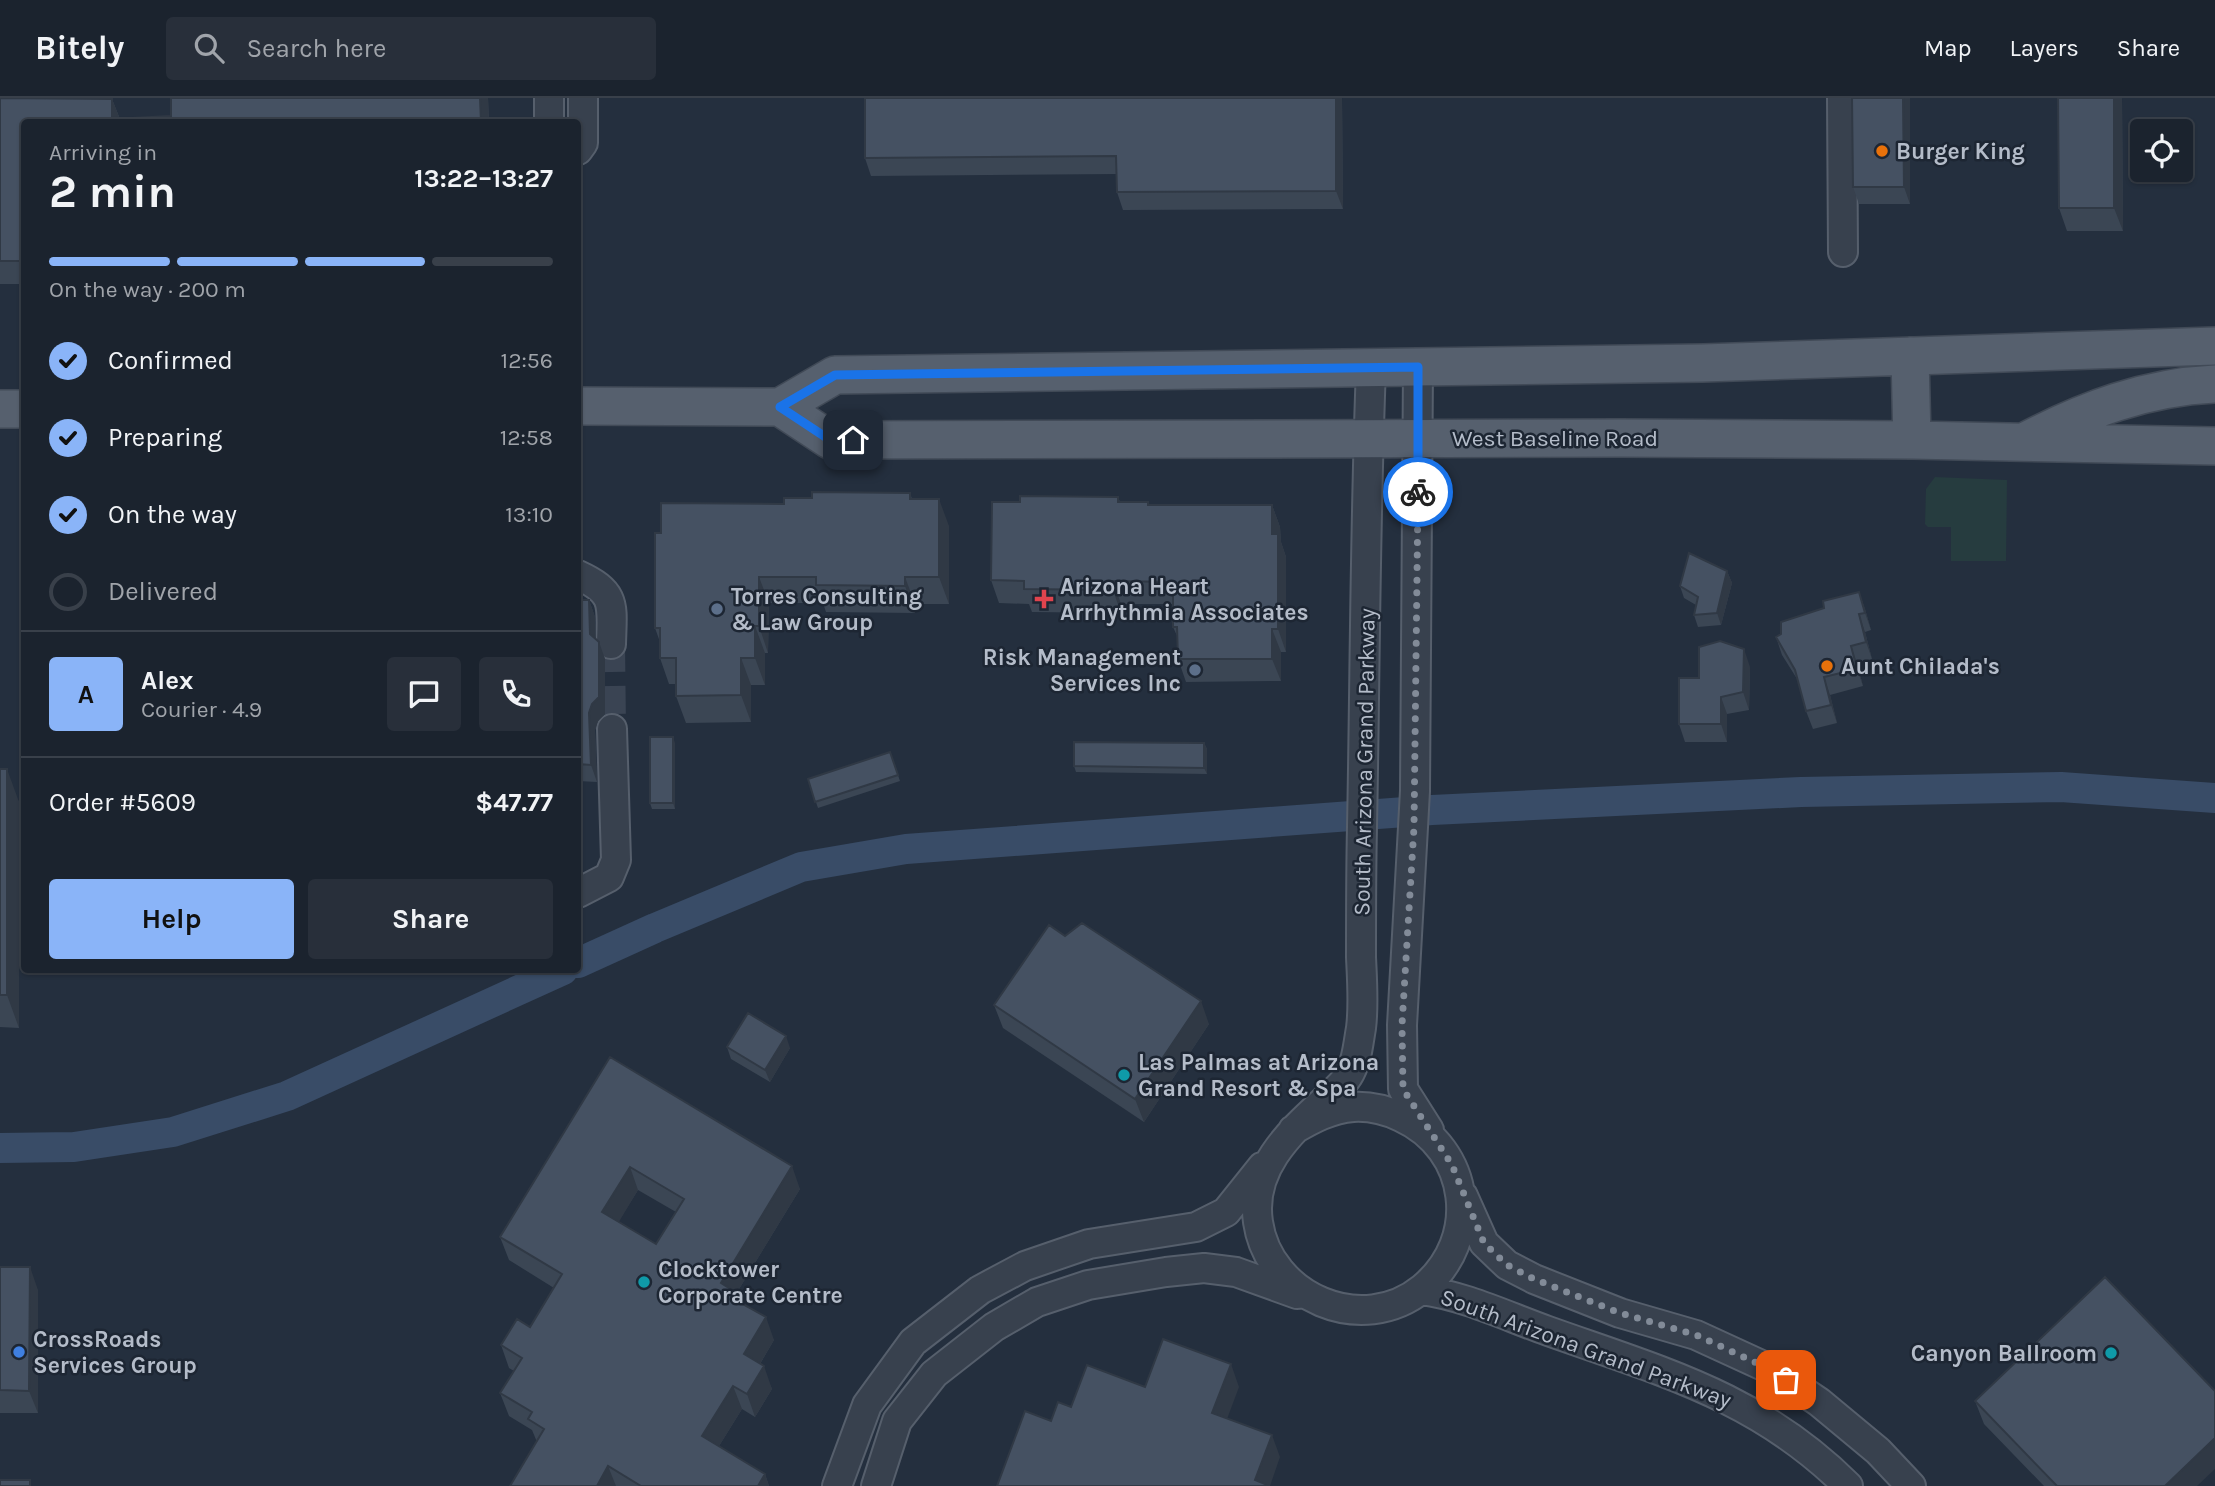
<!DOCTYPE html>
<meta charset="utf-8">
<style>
:root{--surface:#1b232e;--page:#282f3a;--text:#f1f3f6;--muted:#a0a4aa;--line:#39404a;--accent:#8ab4f8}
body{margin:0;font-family:Karla,sans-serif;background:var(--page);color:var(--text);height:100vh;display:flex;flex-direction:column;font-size:26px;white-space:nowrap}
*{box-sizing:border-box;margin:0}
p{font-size:23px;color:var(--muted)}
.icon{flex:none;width:38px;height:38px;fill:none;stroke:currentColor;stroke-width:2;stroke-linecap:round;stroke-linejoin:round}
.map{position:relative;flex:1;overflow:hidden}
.panel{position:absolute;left:21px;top:21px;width:560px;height:854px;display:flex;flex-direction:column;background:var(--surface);border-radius:7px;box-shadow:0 2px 5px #0004,0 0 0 2px var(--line)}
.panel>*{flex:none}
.controls{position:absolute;left:2130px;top:21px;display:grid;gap:14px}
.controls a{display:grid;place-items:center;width:63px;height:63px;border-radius:7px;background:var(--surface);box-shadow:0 2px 5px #0004,0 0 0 2px var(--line);font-size:35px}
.pin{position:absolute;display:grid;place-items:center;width:60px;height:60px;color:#fff;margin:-30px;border-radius:14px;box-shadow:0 4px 10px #0006}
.courier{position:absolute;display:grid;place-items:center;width:70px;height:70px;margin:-35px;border:5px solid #1a73e8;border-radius:50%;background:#fff;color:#222;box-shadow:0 2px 9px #0007}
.summary em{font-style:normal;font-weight:700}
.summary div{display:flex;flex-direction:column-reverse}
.summary{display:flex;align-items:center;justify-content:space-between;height:119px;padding:0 28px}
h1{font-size:46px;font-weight:700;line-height:52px}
.bar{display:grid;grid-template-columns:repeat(4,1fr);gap:10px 7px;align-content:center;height:84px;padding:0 28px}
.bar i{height:9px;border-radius:5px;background:var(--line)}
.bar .active{background:var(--accent)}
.bar p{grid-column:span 4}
.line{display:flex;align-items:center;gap:18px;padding:0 28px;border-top:2px solid var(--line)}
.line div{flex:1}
.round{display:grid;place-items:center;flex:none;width:74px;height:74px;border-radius:7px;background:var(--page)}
ol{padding:0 28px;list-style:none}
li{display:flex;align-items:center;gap:21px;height:77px}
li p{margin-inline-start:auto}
li .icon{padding:7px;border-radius:50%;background:var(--accent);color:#111;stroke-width:4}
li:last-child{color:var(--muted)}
li i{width:38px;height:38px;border:4px solid var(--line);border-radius:50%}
.primary-button{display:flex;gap:14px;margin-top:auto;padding:14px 28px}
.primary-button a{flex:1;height:80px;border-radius:7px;background:var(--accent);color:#111;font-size:28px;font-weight:700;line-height:80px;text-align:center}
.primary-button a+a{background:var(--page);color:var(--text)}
header{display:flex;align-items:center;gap:42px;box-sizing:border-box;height:98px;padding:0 35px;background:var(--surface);border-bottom:2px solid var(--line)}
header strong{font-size:33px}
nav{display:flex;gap:38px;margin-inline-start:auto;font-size:24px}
.search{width:490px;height:63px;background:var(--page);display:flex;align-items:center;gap:18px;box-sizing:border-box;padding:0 24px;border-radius:7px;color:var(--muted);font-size:26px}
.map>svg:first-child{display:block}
.green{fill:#263c3f}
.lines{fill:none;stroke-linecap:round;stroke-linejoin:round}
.canal{stroke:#394c67;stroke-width:30}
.minor-tunnel{stroke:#3a4453;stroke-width:28;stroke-dasharray:28 14;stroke-linecap:butt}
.minor-casing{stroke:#565f6c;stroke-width:32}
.major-casing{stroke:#414a57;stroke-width:40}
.minor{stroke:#38414e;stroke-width:28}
.major{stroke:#56606e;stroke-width:37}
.wall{fill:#3b4654;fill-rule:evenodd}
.shaded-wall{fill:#303945}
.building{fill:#455162;stroke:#303945;stroke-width:2;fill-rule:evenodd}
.done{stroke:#828b98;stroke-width:7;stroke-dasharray:0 12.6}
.route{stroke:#1a73e8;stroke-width:9}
.food-dot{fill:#e8710a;stroke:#1d2633;stroke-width:2.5}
.health-dot{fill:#e0444e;stroke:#1d2633;stroke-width:2.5}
.service-dot{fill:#5c6f8a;stroke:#1d2633;stroke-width:2.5}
.culture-dot{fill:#0f9aa8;stroke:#1d2633;stroke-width:2.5}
.shop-dot{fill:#3f7fe0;stroke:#1d2633;stroke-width:2.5}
.labels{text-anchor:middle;stroke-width:5;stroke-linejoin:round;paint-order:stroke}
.poi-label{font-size:23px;font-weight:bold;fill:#b4bcc9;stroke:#1d2633;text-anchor:start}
.street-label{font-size:23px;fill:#b4bcc9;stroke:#1d2633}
</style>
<header>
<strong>Bitely</strong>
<div class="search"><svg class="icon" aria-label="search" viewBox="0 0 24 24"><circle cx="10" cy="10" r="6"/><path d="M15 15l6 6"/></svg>Search here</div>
<nav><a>Map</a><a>Layers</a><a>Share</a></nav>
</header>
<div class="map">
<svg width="2215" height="1388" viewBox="0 0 2215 1388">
<rect width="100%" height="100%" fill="#242f3e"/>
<!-- green -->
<path class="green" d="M1935 379 2007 382 2006 463H1951V429H1928L1925 426 1926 391Z"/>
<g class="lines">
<!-- canal -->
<path class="canal" d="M578 865 655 830 801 769 906 751 1432 712 1801 694 2061 689 2215 700
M0 1050 74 1049 173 1034 287 998 563 872"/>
<!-- minor-tunnel -->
<path class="minor-tunnel" d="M611 546 612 631"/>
<!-- minor casing -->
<g class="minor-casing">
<path id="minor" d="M1842 0 1843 154
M549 24V0
M578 52 583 45V0
M1418 269 1415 693 1402 927 1403 991 1429 1032
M578 477C617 495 612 507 611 546
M578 795 609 779 616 762 612 631
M1293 1032C1312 1021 1330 1011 1353 1009 1369 1008 1386 1012 1401 1019 1471 1051 1482 1141 1423 1190 1362 1240 1269 1199 1258 1124 1250 1072 1288 1036 1323 1004 1331 996 1342 988 1348 978 1357 964 1358 947 1361 930 1364 907 1362 882 1361 859 1361 816 1361 772 1362 729 1365 576 1365 423 1371 270
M1463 1098 1484 1145 1507 1167 1534 1181 1620 1215 1696 1237 1770 1271 1819 1304 1878 1353 1911 1388
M1421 1192C1465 1198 1506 1218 1548 1233 1663 1274 1759 1299 1848 1388
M837 1388 867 1307 913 1244 980 1192 1025 1168 1089 1146 1196 1129 1226 1114 1262 1069
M876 1388 897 1323 934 1276 994 1229 1037 1204 1088 1187 1166 1174 1204 1170 1236 1174 1297 1196"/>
</g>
<!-- major casing -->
<g class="major-casing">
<path id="major" d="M1910 258 1912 342
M578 308 780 309 835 277 1703 265 2215 248
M780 309 830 342 1620 340 1912 342 2215 348
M0 311H24
M2024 344C2085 312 2146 289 2215 286"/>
</g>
<!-- minor -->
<use href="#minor" class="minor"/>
<!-- major -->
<use href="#major" class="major"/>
</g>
<!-- wall -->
<path class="wall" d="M0 0 112 1 120 21 171 18V0H488L489 24H24V186H0Z
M1342 0 1343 111 1123 112 1117 94V76L871 78 865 60Z
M1910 0V106H1859L1853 89Z
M2122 0 2123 133H2067L2059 110Z
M910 395 912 401 949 428V506H915V515L826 514 823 505H769L768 555H765V587H751V624L686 625 676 598V586H669L660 560V544L655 530 661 435 812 400Z
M1118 399 1120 404 1148 407H1272L1280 429 1281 444 1286 459V554H1281V583L1186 584 1178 561V540L1173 529V506H1121V515L1032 514 1029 506 999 505 991 482 1020 404Z
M1727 473 1732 485 1721 527 1698 529 1694 517 1696 507 1684 500 1680 488Z
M1859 494 1865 511 1871 532 1865 534 1872 561 1857 565 1863 588 1830 597 1837 625 1813 631 1806 613 1799 584 1782 557 1776 539 1824 510Z
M578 502H589L595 519 596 541 605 561V616L598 623 595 632 597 684 578 683Z
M1750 569 1749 612 1727 616V644H1685L1679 626Z
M675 645V711H652L650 705Z
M1204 645 1207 651V676L1076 674 1074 668Z
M890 654 900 683 818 710 808 681Z
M0 671 19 704V930L0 929Z
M1065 838 1209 926 1144 1024 1003 930 994 907Z
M727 949 790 950 770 984 731 961Z
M610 959 800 1091 736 1196 739 1204 774 1242 760 1266 772 1291 755 1319 742 1311 719 1348 765 1376 769 1388H510L537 1344 532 1332 509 1318 500 1295 514 1273 509 1270 501 1247 530 1229 554 1190 509 1162 500 1139ZM638 1092 676 1114 656 1146 618 1124Z
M0 1169 38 1192V1315H0Z
M1975 1303 2197 1388H2044L1984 1326Z"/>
<!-- shaded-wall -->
<path class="shaded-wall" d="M480 0H488L489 24H481Z
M1336 0H1342L1343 111 1336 93Z
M1903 0H1910V106L1904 89Z
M2114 0H2122L2123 133 2114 110Z
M112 1 121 24 112 21Z
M939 401 949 428V506L939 479Z
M1272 407 1280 429 1281 444 1286 459V554L1278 531 1272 436Z
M1727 473 1732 485 1721 527 1717 515Z
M759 479 769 505 768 555 759 528Z
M905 479 915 506V515L905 488Z
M1113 483 1121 506V515L1113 492Z
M1859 494 1865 511 1871 532 1865 515Z
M589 502 595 519 596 553 590 536Z
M1859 516 1865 534 1872 561 1866 544Z
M755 528 765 555V587L755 560Z
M1272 531 1281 554V583L1272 561Z
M599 544 605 561V616L598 623 595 632 597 684 591 667 589 615Z
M1851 548 1857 565 1863 588 1857 571Z
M1744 551 1750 569 1749 612 1743 594Z
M741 560 751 587V624L741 597Z
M1824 579 1830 597 1837 625 1831 607Z
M1721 599 1727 616V644L1721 626Z
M673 639 675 645V711L673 705Z
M1204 645 1207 651V676L1204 670Z
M7 671 19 704V930L7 897Z
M1201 903 1209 926 1144 1024 1135 1001Z
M786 938 790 950 770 984 765 972Z
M792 1068 800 1091 736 1196 744 1217 721 1185Z
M630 1069 638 1092 611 1137 602 1114Z
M30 1169 38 1192V1315L29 1293Z
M766 1219 774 1242 752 1279 744 1256Z
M1231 1266 1239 1289 1221 1337 1212 1315Z
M764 1268 772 1291 755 1319 747 1296Z
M733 1288 742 1311 711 1361 702 1338Z
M1272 1337 1280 1359 1270 1388H1257L1255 1382Z
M2215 1340V1371L2197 1388H2165Z
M608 1368 616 1388H597Z
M765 1376 769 1388H758Z"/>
<!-- building -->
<path class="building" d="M0 0 112 1V21L171 18V0H480L481 24H24V163H0Z
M865 0H1336V93L1117 94 1116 58 865 60Z
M1852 0H1903L1904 89H1853Z
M2058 0H2114V110H2059Z
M812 394 910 395V401H939V479H905V488L816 487V479H759V528H755V560H741V597L676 598V560H660V530H655V435H661V405L784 406V400H812Z
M1020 398 1118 399V404H1148V407H1272V436H1278V531H1272V561H1178L1177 529H1173V484L1113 483V492L1024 491V483L991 482 992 404H1020Z
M1689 455 1727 473 1717 515 1694 517 1698 499 1680 488Z
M1859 494 1865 515 1859 516 1866 544 1851 548 1857 571 1824 579 1831 607 1806 613 1795 572 1776 539 1781 536V524L1824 510 1823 503Z
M578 502H589L590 536 599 544V599L592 606 589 615 591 667 578 666Z
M1720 543 1744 551 1743 594 1721 599V626H1679V580H1699V549Z
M650 639H673V705H650Z
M1074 644 1204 645V670L1074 668Z
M890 654 898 677 815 704 808 681Z
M0 671H7V897H0Z
M1082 825 1201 903 1135 1001 994 907 1049 827 1065 838Z
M748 915 786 938 765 972 727 949Z
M610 959 792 1068 721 1185 735 1194 732 1200 766 1219 744 1256 764 1268 747 1296 733 1288 702 1338 765 1376 758 1388H641L608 1368 597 1388H510L544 1331 528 1321 532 1314 500 1295 522 1260 501 1247 517 1221 530 1229 562 1176 500 1139ZM630 1069 684 1101 656 1146 602 1114Z
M0 1169H30L29 1293 0 1292Z
M2105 1179 2215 1293V1340L2165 1388H2057L1975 1303Z
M1163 1241 1231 1266 1212 1315 1272 1337 1255 1382 1265 1386 1264 1388H997L1025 1313 1051 1323 1058 1304 1071 1309 1087 1267 1145 1289Z
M0 1382H30V1388H0Z"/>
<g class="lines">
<!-- done -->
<path class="done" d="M1418 394 1414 729 1402 927 1403 991 1452 1067 1484 1145 1507 1167 1534 1181 1620 1215 1696 1237 1770 1271 1786 1282"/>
<!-- route -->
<path class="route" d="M853 342H830L780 309 835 277 1418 269V394"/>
</g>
<!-- markers -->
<g class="food-dot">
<circle cx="1882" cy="53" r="7"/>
<circle cx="1827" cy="568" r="7"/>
</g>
<path class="health-dot" d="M1040.5 490.5h7v7h7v7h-7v7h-7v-7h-7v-7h7z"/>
<g class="service-dot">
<circle cx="717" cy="511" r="7"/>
<circle cx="1195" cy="572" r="7"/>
</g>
<g class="culture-dot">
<circle cx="1124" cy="977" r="7"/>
<circle cx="644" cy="1184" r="7"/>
<circle cx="2111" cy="1255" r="7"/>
</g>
<circle class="shop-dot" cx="19" cy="1254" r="7"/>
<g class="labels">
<!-- poi labels -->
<g class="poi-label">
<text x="1896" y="61">Burger King</text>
<text x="1060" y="496">Arizona Heart<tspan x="1060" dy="26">Arrhythmia Associates</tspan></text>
<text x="731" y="506">Torres Consulting<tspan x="731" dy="26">&amp; Law Group</tspan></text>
<text x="1181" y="567" text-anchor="end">Risk Management<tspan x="1181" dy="26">Services Inc</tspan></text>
<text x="1841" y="576">Aunt Chilada's</text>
<text x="1138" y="972">Las Palmas at Arizona<tspan x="1138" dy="26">Grand Resort &amp; Spa</tspan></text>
<text x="658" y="1179">Clocktower<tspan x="658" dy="26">Corporate Centre</tspan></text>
<text x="33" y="1249">CrossRoads<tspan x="33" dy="26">Services Group</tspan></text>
<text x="2097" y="1263" text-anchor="end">Canyon Ballroom</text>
</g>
<!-- street labels -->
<g class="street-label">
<text x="1555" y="348">West Baseline Road</text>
<text transform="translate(1364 664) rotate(-89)" y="8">South Arizona Grand Parkway</text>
<text transform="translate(1586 1250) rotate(20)" y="8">South Arizona Grand Parkway</text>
</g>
</g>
</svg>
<div class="controls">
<a><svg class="icon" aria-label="locate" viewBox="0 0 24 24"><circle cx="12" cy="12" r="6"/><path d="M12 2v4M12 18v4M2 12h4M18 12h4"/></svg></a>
</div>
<div class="pin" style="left:1786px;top:1282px;background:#ea580c"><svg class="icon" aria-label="bag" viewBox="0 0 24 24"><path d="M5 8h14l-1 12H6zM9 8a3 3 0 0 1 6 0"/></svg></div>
<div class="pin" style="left:853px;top:342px;background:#1f2937"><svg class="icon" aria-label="home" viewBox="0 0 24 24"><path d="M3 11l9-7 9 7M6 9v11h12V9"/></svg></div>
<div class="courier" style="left:1418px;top:394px"><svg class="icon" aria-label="bike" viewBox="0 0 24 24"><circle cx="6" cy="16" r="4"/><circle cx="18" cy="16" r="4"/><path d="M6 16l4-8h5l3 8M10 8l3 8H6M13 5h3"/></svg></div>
<section class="panel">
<div class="summary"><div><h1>2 min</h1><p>Arriving in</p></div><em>13:22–13:27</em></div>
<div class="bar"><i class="active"></i><i class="active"></i><i class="active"></i><i></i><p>On the way · 200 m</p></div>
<ol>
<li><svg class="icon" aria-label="check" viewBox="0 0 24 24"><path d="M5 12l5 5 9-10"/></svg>Confirmed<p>12:56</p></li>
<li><svg class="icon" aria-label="check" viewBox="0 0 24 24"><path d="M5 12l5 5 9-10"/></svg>Preparing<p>12:58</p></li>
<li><svg class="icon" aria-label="check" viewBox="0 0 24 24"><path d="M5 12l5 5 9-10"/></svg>On the way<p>13:10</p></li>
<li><i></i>Delivered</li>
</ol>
<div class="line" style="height:126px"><b class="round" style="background:var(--accent);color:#111">A</b><div><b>Alex</b><p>Courier · 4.9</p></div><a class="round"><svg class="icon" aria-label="chat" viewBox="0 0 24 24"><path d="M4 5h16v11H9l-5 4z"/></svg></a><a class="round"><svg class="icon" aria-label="phone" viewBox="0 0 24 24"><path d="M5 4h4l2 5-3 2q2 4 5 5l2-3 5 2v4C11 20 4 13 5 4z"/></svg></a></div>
<div class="line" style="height:91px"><div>Order #5609</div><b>$47.77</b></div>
<div class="primary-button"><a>Help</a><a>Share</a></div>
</section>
</div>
